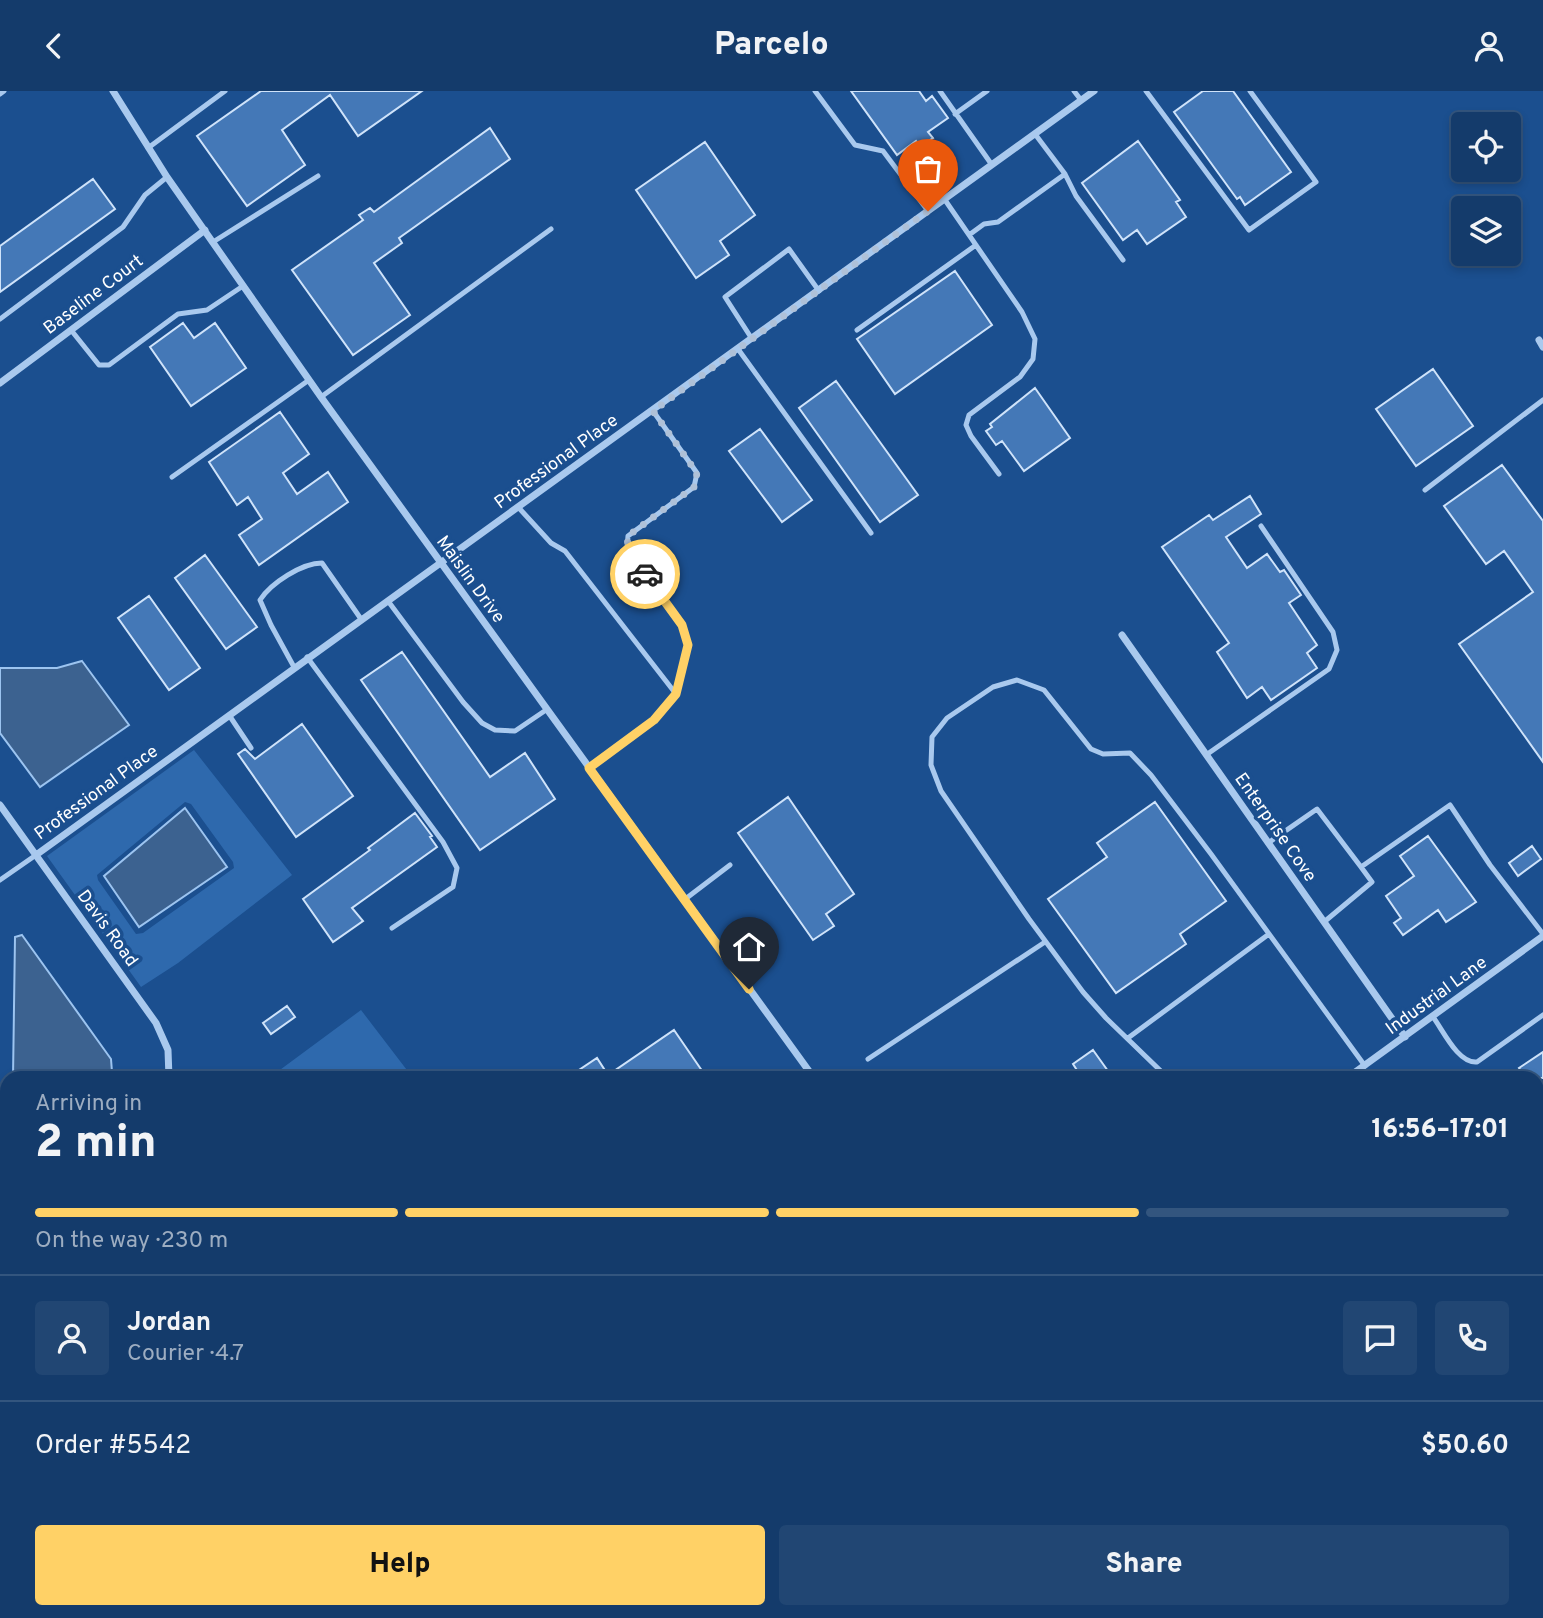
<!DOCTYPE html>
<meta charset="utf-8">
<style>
:root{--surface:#143b6b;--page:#214673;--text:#f1f3f6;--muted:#9dadc1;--line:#33557e;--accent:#ffd166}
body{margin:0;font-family:Overpass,sans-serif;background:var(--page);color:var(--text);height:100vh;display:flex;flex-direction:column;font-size:26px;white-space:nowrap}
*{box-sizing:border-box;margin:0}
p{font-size:23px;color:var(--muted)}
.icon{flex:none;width:38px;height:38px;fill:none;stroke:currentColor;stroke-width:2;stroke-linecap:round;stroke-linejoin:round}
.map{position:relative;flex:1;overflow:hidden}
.drawer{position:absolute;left:0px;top:980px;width:1544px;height:548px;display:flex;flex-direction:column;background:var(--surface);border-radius:21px 21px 0 0;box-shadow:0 4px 10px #0003,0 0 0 2px var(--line)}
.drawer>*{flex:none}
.fabs{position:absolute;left:1451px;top:21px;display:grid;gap:14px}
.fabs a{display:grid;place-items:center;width:70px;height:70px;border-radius:7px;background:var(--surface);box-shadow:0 4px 10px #0003,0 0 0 2px var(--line);font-size:35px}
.pin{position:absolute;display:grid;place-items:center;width:60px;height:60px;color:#fff;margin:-72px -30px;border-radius:50% 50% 50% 0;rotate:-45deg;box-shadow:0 0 7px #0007}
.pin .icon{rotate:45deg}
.courier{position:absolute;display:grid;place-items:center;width:70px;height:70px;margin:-35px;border:5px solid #ffd166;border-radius:50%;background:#fff;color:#222;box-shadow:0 2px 9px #0007}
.overview em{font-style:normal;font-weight:800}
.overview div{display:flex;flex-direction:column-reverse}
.overview{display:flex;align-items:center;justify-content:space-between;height:119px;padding:0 35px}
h1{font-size:46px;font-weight:800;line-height:52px}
.bar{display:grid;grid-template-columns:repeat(4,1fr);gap:10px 7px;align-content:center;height:84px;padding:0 35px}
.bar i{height:9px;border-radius:5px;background:var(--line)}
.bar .on{background:var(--accent)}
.bar p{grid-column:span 4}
.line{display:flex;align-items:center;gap:18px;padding:0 35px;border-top:2px solid var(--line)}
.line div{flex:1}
.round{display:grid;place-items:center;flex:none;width:74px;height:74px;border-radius:7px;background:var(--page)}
.button{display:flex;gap:14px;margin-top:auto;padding:14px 35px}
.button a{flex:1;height:80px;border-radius:7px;background:var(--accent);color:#111;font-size:28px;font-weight:800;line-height:80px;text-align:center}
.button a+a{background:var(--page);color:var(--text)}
header{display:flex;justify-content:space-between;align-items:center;height:91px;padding:0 35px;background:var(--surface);font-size:32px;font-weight:800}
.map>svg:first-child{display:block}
.green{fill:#2e69ad;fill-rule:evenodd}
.water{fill:#3c6290;stroke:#9cc4f0;stroke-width:2}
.building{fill:#4478b7;stroke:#cfe3fa;stroke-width:2}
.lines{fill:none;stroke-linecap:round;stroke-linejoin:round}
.service{stroke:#a9c9ee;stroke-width:5}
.minor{stroke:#a9c9ee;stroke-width:7}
.done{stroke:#afc1d8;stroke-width:7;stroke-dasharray:0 12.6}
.route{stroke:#ffd166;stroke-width:9}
.labels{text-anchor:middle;stroke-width:7;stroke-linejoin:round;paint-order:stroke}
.street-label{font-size:18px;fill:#fff;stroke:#1b4f8f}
</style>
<header><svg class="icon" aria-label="back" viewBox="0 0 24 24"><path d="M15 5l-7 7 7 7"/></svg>Parcelo<svg class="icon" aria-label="person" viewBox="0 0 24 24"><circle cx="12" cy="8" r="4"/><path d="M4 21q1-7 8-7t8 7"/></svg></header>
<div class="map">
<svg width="1543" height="1527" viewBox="0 0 1543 1527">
<rect width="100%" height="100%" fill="#1b4f8f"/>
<!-- green -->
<path class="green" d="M194 659 292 784 178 872 141 896 47 765ZM185 711 191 713 233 771 234 777 143 842 136 843 98 789 97 784Z
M361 919 413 987H269Z
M7 1181V1475L0 1477V1186Z
M1543 1192V1527H1076L1085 1521H1536V1196Z
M287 1521H824L828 1527H282Z"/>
<!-- water -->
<path class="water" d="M82 570 129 634 40 696 0 642V577H57Z
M185 717 227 776 139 836 104 785Z
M22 844 111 968 112 981 109 987H13L15 846Z"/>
<!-- building -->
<path class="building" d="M261 0H422L358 45 330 4 282 39 305 74 247 115 197 45Z
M851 0H919L926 10 932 5 948 27 928 41 933 47 920 56 916 50 897 64Z
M1203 0H1233L1291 81 1245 114 1240 106 1237 108 1174 21Z
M490 37 510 68 399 147 402 152 374 172 410 224 353 264 292 179 363 129 359 124 370 117 374 121Z
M1138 50 1180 109 1176 111 1186 126 1147 153 1137 139 1123 149 1082 92Z
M705 51 755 124 720 150 729 164 696 187 636 99Z
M93 88 115 118 0 201V155Z
M955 180 992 234 895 303 857 248Z
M183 232 194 247 215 232 246 277 191 315 150 256Z
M1433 278 1473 335 1416 375 1376 318Z
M836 290 918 404 880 431 799 317Z
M1035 297 1070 347 1024 380 1002 350 996 354 986 340 992 336 990 333Z
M280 321 309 363 283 382 297 403 328 381 348 411 259 474 239 444 262 428 248 406 237 414 209 371Z
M760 338 812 409 782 431 729 360Z
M1502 374 1543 430V671L1459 553 1533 501 1504 460 1486 473 1444 415Z
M1250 405 1261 423 1226 446 1247 477 1267 463 1280 481 1284 479 1301 504 1289 512 1317 554 1307 562 1317 577 1271 609 1262 596 1247 607 1217 561 1229 552 1162 456 1209 424 1213 429Z
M205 464 257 536 226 558 175 487Z
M149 505 200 577 169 599 118 527Z
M402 561 490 686 525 662 555 708 480 759 361 589Z
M302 633 353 705 296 746 238 663 245 658 255 668Z
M788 706 854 803 826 823 834 835 813 849 738 742Z
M1155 711 1226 810 1180 843 1186 853 1116 902 1048 808 1107 766 1097 752Z
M415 722 432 745 430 746 437 756 352 817 363 830 333 851 303 808 370 759 368 757Z
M1428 745 1476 811 1446 831 1438 819 1403 844 1394 832 1401 827 1386 805 1414 785 1400 765Z
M1532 755 1541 768 1518 785 1509 772Z
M287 915 295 926 271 943 263 932Z
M674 939 707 987H567L597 967 608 984Z
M1093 959 1113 987H1082L1073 973Z
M1543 961V987H1526L1519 977Z"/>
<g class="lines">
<!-- service -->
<path class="service" d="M815 0 855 54 883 60 928 120
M940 0 992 74
M1074 0 1081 9
M1146 0 1249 139 1316 91 1250 0
M0 3 4 0
M955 23 987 0
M1035 43 1065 83 1076 105 1123 169
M148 57 225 0
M945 109 1022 221 1035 248 1033 268 1020 286 969 324 966 334 971 345 999 383
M969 144 984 133 998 131 1065 83
M213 151 318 85
M0 228 123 136 145 104 167 86
M71 239 99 274H109L178 223 207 219 243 195
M857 239 976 154
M752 248 725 206 789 158 819 200
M738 258 871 442
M321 306 551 138
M172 386 309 289
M1425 399 1543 309
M519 417 551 452 565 460 676 603
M388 510 463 611 482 632 495 639 515 640 546 619
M307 566 443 751 457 777 453 796 392 837
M294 576 271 534 260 509C271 492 302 472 322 472L361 528
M229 624 251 657
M1206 664 1329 578 1337 559 1333 541 1261 435
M589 677 655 629 676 603 688 554 682 534 627 458 628 445 694 396 697 382 653 320
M1268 752 1317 718 1361 776 1450 714 1490 774 1543 843
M0 789 36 764
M684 809 730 774
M1324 831 1372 791 1361 776
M1433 926C1443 939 1458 973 1477 971L1543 924
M1128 947 1269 843
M868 968 1045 851
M1168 987 1106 927 1083 901 1029 828 941 700 931 674 932 646 947 627 993 596 1017 589 1044 599 1091 658 1103 663 1130 662 1151 684 1211 763 1365 975
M0 1480 7 1473
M906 1521 910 1527
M919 1527 928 1521"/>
<!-- minor -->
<path class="minor" d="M113 0 167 86 321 306 814 987
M1539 249 1543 256
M0 292 205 139
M1122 544 1405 946
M0 714 156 932 168 959 169 987
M36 764C388 509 742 256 1094 0
M1347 987 1543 845
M0 1135 7 1130"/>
</g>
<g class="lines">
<!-- done -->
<path class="done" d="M645 483 627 458 628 445 694 396 697 382 653 320 928 120"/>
<!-- route -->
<path class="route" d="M645 483 682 534 688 554 676 603 654 629 589 677 749 898"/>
</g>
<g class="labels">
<!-- street labels -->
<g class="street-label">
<text transform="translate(93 203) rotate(-37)" y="6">Baseline Court</text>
<text transform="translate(556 370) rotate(-36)" y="6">Professional Place</text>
<text transform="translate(471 488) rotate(54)" y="6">Maislin Drive</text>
<text transform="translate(96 701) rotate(-36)" y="6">Professional Place</text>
<text transform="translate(1276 736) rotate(55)" y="6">Enterprise Cove</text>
<text transform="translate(108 837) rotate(54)" y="6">Davis Road</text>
<text transform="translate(1436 904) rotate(-36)" y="6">Industrial Lane</text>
</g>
</g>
</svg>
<div class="fabs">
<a><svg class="icon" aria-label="locate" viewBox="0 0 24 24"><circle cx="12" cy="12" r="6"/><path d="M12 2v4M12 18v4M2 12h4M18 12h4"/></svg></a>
<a><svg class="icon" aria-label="layers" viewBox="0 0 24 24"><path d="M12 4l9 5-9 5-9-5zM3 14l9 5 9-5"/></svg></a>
</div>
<div class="pin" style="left:928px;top:120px;background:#ea580c"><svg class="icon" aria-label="bag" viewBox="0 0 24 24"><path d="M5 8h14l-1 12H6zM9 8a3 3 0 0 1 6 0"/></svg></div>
<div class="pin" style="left:749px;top:898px;background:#1f2937"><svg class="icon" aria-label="home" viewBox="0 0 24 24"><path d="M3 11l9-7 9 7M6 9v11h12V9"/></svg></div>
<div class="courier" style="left:645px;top:483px"><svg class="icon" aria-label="car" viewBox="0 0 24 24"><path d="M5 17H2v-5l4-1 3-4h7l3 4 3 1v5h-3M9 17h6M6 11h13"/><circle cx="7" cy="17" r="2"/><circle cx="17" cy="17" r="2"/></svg></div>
<section class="drawer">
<div class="overview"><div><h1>2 min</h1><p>Arriving in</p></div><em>16:56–17:01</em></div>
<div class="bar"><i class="on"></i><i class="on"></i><i class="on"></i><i></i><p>On the way · 230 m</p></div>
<div class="line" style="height:126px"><a class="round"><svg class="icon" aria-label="person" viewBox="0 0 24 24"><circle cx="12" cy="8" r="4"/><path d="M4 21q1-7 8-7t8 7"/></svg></a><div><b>Jordan</b><p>Courier · 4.7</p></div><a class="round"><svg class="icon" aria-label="chat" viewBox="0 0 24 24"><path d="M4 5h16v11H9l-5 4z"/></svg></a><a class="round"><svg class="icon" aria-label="phone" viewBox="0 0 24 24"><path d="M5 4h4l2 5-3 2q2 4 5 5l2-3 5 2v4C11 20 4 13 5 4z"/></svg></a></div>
<div class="line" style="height:91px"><div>Order #5542</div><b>$50.60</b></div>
<div class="button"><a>Help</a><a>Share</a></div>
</section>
</div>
